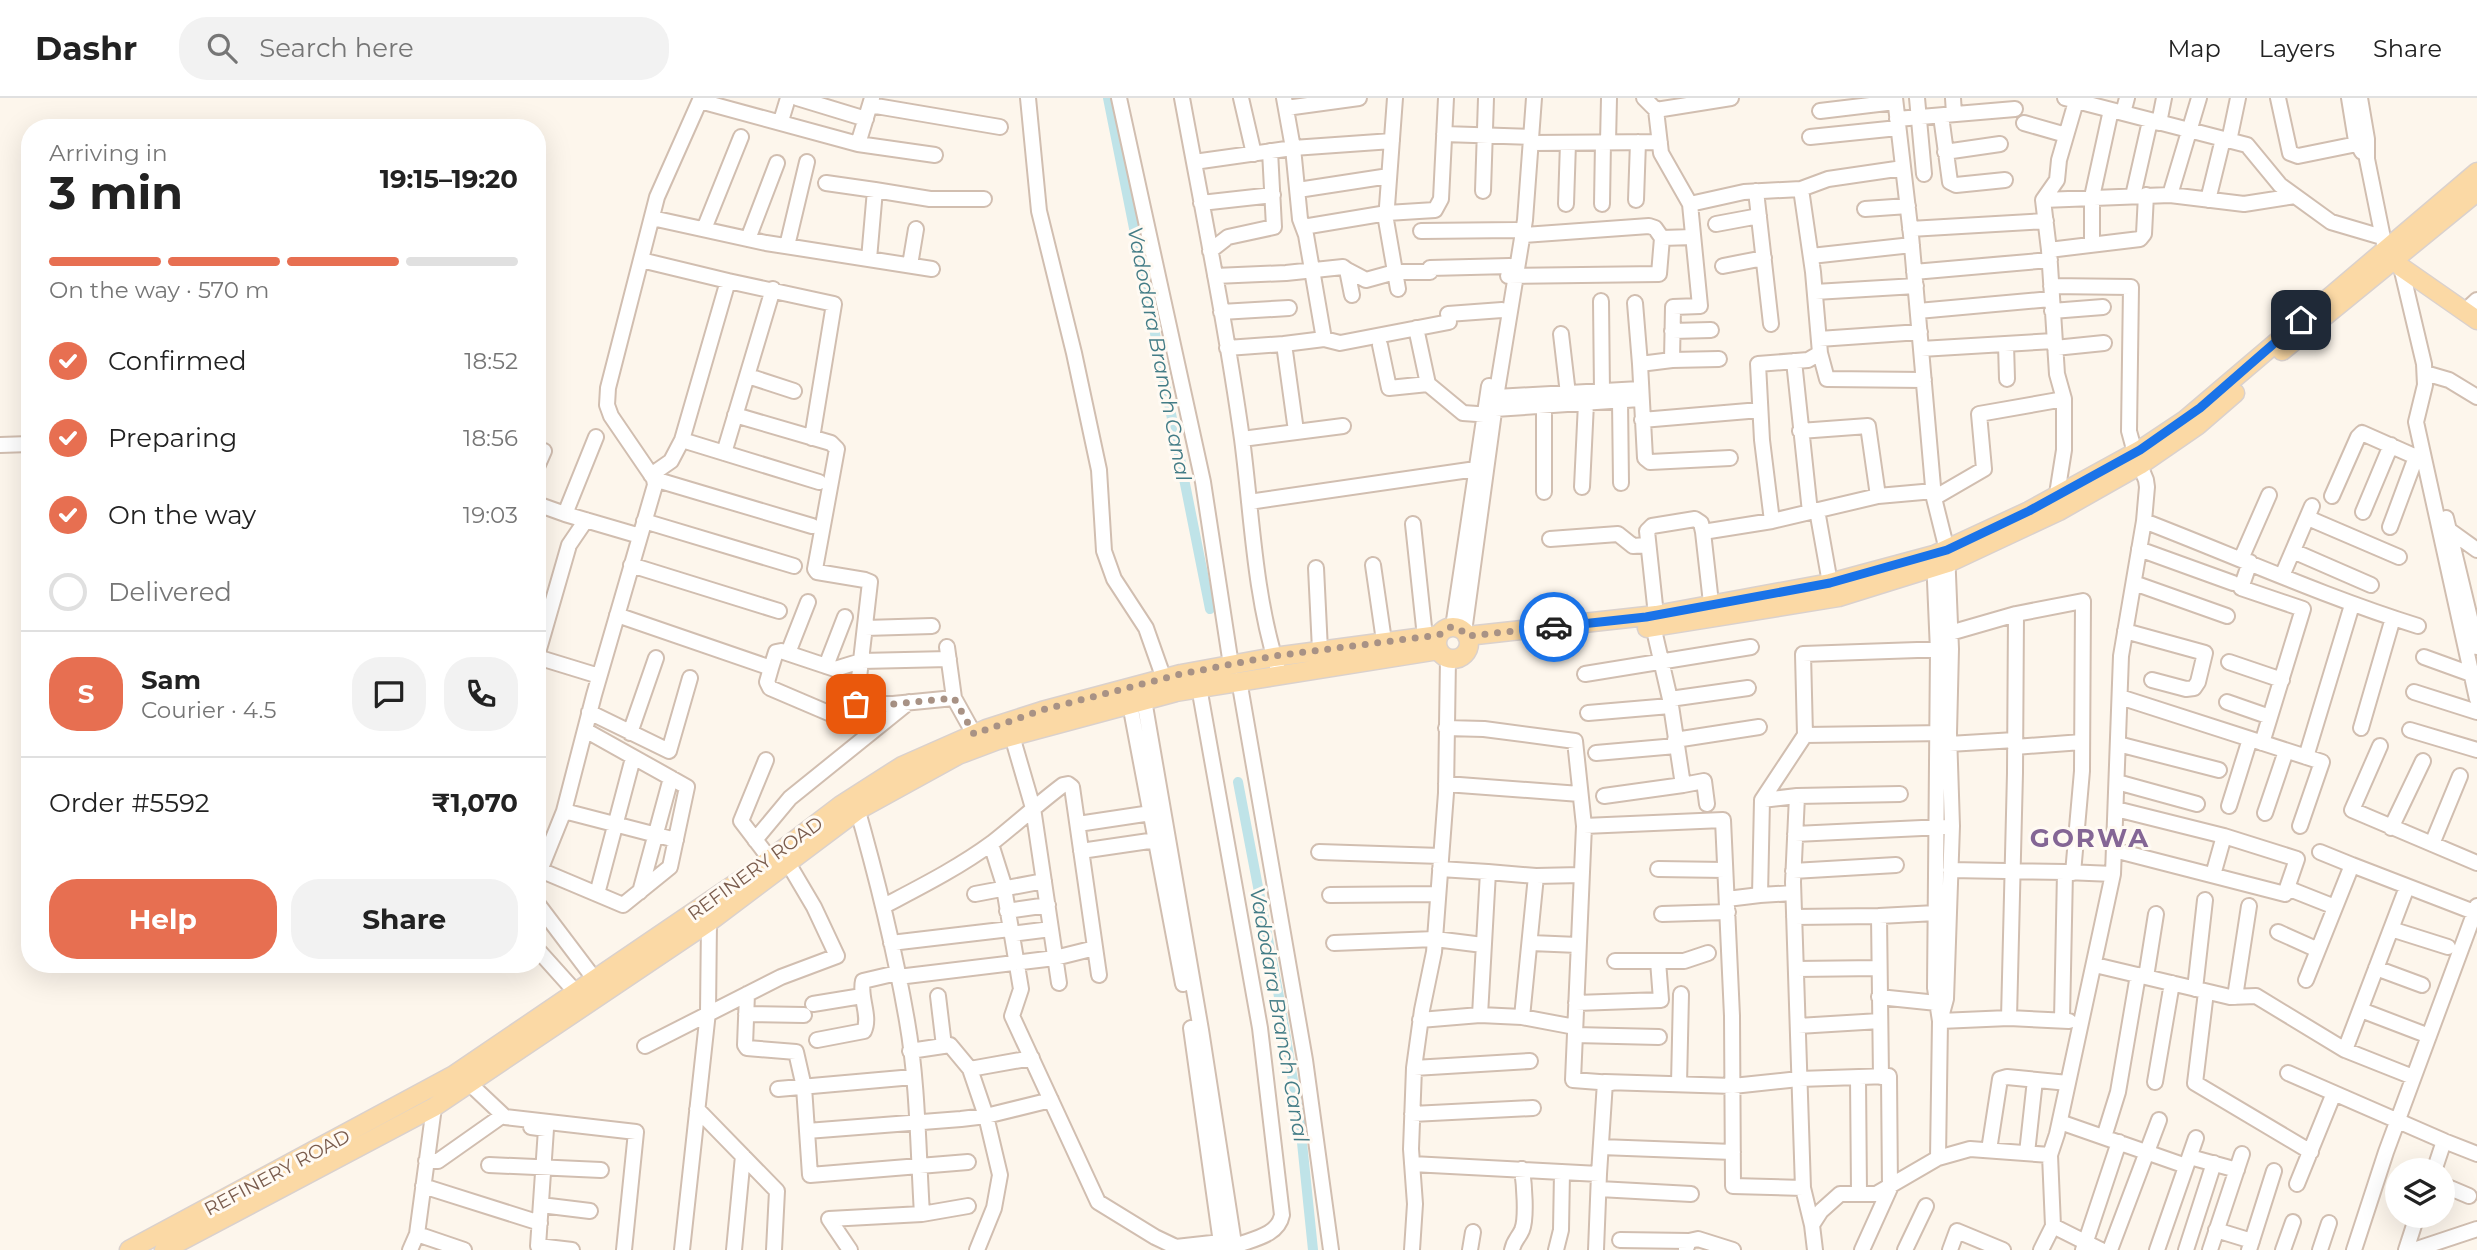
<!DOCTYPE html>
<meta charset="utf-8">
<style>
:root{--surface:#fff;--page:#f2f2f2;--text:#222;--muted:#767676;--line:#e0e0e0;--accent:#e76f51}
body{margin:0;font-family:Montserrat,sans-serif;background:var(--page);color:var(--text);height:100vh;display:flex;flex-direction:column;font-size:26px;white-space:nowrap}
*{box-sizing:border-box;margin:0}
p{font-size:23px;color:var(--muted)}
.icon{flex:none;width:38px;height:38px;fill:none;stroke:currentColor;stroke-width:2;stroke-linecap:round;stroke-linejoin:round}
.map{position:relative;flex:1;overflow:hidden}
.details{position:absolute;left:21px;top:21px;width:525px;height:854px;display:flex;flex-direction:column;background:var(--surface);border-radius:28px;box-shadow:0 7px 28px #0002}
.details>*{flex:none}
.fabs{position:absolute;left:2385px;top:1060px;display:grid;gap:14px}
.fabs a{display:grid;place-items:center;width:70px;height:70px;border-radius:50%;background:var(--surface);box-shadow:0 7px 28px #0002;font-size:35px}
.pin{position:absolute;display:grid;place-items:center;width:60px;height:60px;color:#fff;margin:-30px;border-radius:14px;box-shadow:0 4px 10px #0006}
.courier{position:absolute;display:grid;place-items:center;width:70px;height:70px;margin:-35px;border:5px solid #1a73e8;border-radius:50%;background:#fff;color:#222;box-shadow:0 2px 9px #0007}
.headline em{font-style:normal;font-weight:700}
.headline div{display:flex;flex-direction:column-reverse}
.headline{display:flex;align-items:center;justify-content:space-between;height:119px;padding:0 28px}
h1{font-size:46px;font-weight:700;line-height:52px}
.bar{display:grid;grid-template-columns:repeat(4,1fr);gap:10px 7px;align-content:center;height:84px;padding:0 28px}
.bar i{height:9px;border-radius:5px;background:var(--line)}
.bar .current{background:var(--accent)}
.bar p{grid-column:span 4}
.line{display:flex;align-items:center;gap:18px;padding:0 28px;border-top:2px solid var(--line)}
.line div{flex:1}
.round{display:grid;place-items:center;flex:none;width:74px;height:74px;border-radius:28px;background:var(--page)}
ol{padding:0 28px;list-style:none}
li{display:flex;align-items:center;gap:21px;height:77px}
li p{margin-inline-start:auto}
li .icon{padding:7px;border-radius:50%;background:var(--accent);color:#fff;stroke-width:4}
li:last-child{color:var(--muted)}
li i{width:38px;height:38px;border:4px solid var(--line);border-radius:50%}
.button{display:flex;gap:14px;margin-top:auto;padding:14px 28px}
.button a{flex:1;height:80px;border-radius:28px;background:var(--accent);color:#fff;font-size:28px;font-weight:700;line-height:80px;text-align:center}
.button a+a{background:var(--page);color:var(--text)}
header{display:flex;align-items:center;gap:42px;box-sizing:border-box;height:98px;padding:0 35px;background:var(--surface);border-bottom:2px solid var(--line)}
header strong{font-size:33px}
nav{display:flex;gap:38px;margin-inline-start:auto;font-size:24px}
.search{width:490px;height:63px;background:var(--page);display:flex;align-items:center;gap:18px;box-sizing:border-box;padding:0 24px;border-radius:28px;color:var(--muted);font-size:26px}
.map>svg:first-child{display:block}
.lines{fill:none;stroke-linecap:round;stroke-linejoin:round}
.canal{stroke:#bfe3e8;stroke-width:10}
.minor-casing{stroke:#d1beb0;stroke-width:18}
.major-casing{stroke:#dad1cd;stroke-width:21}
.minor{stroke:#fff;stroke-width:14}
.major{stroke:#fbd9a5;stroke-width:18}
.done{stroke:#a89285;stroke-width:7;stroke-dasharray:0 12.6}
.route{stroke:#1a73e8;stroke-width:9}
.labels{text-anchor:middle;stroke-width:6;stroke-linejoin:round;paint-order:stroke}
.street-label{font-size:19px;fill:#7a5c4d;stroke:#fffaf3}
.water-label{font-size:21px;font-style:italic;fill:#437c86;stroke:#fffaf3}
.district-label{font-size:26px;font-weight:bold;letter-spacing:2px;fill:#846695;stroke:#fffaf3}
</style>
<header>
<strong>Dashr</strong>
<div class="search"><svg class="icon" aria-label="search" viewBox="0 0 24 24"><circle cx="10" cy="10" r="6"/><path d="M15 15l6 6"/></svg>Search here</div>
<nav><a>Map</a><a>Layers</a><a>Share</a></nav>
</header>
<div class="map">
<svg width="2477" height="1152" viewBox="0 0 2477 1152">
<rect width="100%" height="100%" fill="#fdf6ec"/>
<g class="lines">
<!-- canal -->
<path class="canal" d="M1108 0 1210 511
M1238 684 1280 904 1300 1025 1313 1152"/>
<!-- minor casing -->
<g class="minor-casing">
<path id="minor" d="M797 0 866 21
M1028 0 1039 113 1074 255 1099 372 1104 453 1114 481 1146 530 1164 581
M1119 0 1203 384 1231 567
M1182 0C1203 114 1226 227 1242 341 1252 417 1254 494 1277 568
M1241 0 1254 56
M1284 0 1293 50 1392 43
M1395 0 1386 122 1398 191
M1644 0 1656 12 1661 55 1690 106 1744 94 1801 91 1813 174 1820 255 1808 262 1758 266 1762 342 1772 423
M1895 0 1911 137 1934 400 1947 452 1951 551 1949 635 1952 728 1946 901 1940 923
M1917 0 1924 76
M1953 0 1954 16
M2065 0 2247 47 2280 87 2331 124 2382 139
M2278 0 2290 55 2298 58 2357 46
M2349 0 2356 43 2362 54
M2360 0 2367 41V61L2384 145
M700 3 858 46 872 0
M870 7 1000 29
M1286 10 1359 0
M1656 12 1731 0
M1820 13 1895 4
M2123 15 2127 0
M1941 18 1950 84 1956 87 2005 82
M1897 21 2015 11
M781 23 788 0
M2024 25 2066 37
M2159 25 2164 0
M1444 36 1531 39
M1810 39 1898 30
M2229 43 2238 0
M1608 44 1609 0
M1531 45 1660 44
M858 46 935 57
M1945 54 2000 46
M1194 64 1293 50 1300 121 1306 137 1324 241 1284 246 1296 333
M826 85 875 92 869 161
M1801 91 1828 81 1903 70
M875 92 930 101H984
M1298 92 1389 78
M1483 93 1486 0
M1756 93 1771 226
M2170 97 2199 0
M2133 98 2150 23
M1636 102 1638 44
M2043 102 2170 97 2244 106 2295 98
M2208 102 2223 41
M1201 105 1273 97
M1566 106 1568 45
M1602 106 1603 44
M1690 106 1700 208 1673 209 1672 262 1640 266 1645 360 1650 364 1730 360
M1865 111 1908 108
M652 120 766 145 932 171
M1716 126 1759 118
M1303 129 1387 115 1435 112 1441 101 1446 0
M704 131 741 39
M1910 131 2046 123
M1421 133 1516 132
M1523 137 1649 128 1655 130 1662 140
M748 141 777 65
M2092 147V99L2111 12
M787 148 807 64
M2049 152 2140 141 2144 136 2146 97
M1210 153 1228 139 1274 129 1270 53
M1811 158 1912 147
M641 162 728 183
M910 167 916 131
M1723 168 1764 160
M2401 169 2424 266 2425 287 2416 324 2477 601
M1430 170 1510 168
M1347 172 1366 182 1395 174H1430
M1914 174 2050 162
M1215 178 1286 175 1343 169 1347 172 1352 197
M1508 178 1659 176 1662 140 1693 139
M1815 194 1916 188
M1601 203 1602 294
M1635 205 1640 266
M1918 213 2051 201
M2052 213 2103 209
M2465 213 2477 202
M1221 214 1289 210
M1448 216 1502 212
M1416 230 1428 286
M1672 233 1711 232
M1561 236 1568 296
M1324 241 1340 245 1449 224
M1819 241 1920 234
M2006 246 2007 281
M1380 247 1389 290 1428 286 1463 315 1491 317
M1227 250 1284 246
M2055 250 2104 245
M1921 251 2054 243
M1820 255 1827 281 1924 282
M1672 262 1719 261
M1794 263 1810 414
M2425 275 2449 282 2477 299
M748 278 794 293
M1496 299 1640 291
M1620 303 1621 385
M1544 308V394
M1495 311 1640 301
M735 317 831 345 837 351 815 471 817 474 865 482 870 484 856 606H893L954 600 974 636
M1642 322 1760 312
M596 339 565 416 640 438
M812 340 834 206 728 183 682 342 819 384
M1242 341 1343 328
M0 347 30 346
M724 355 773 191
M537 369 544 353
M651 377 671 363 682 342
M654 381 812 428
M1582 389 1586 305
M1878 398 1934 393
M2332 398 2358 339 2362 335 2423 362
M1934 400 1984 371 1979 316 2064 301
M1249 404 1476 371
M2060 405 2057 396 2064 352V301L2057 276 2049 152 2043 102 2057 82 2059 62 2077 0
M537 406 565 416
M1817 412 1830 485
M2363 414 2391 347
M2308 420 2399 459
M2446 420 2477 549
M644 423 794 468
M2144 423C2235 458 2325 499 2418 528
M1413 426 1425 539
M2390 429 2416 359
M2449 432 2477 452
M1550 441 1618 436 1633 448 1647 447
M2139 451 2233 485
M2293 453 2371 487
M1934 460 1938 553 1935 890 1940 923 1938 1060
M2241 461 2269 397
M2250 464 2241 490 2303 511 2262 645
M631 467 779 513
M1373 467 1384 543
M1316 470 1320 552
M2282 478 2312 408
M2134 485 2227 518
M1711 505 1703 434 1772 423 1878 398 1868 328 1800 333
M2016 516 2083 503 2082 673 2073 775
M617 517 771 570 776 554 781 553 835 571 861 563 949 561
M1656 517 1647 433 1652 428 1695 421 1701 425 1703 434
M1651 519 1670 601 1683 687 1704 683 1707 706
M1453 529 1489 288
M865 530 932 528
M2125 533 2205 555 2198 584 2194 590 2186 591 2152 582
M1464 534 1496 299 1525 122 1534 0
M1950 535 2016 516 2015 675 2009 920
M947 549 954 600
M788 555 808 504
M537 558 569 447 586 422
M537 559 599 578
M2424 559 2471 576
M2229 564 2282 582
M826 568 845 519
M771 570 767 584 770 590 838 619
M1585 576 1751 549
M1239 582 1305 962 1331 1152
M1199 589 1260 930 1282 1117C1278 1138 1252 1141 1235 1148
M2414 594 2477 614
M2120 599 2322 664 2300 728
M1670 601 1748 590
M1144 602 1201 932 1235 1152
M2227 604 2270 619
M1130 606 1183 886
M589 614 669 653 690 580
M1588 615 1670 608
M1446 630 1484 631 1575 643 1584 728 1723 722 1732 918 1733 1088 1803 1090
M2361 630 2393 520
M2410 632 2477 652
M630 635 656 560
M1945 635 1805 637 1803 556 1946 551
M1012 638 1033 710 1059 885
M1675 642 1759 629
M1949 646 2015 642
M2118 646 2219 672
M2380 648 2352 712 2477 765
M2015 649 2082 644
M1596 655 1676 648
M2306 659 2352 507
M766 662 741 723 770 761
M2117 684 2197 706
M1446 686 1580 696
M1604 698 1683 687
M1797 698 1900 696
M1762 702 1805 637
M2229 708 2250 641
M564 713 676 742
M2265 715 2286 653
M1078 726 1151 715
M1584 728 1573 982 1612 985
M2391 730 2423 663
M1795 736 1943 729
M755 742 790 700 909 604
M991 746 1003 784 1021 891 1012 918 1098 1104 1155 1139 1176 1149 1221 1144
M2432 746 2460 678
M2114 752 2285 796 2297 761 2224 738 2116 711
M1081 753 1156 742
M1319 754 1441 758
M2320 754 2352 767
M1440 771 1488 774
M1658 771 1725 772
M540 772 623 807 670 769 687 689 585 632
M1950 772 2065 774 2062 922
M1793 773 1896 767
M2066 774 2113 776
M2213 777 2224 738
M1536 778 1581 777
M537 780 564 713 594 597 655 387 654 381 611 318 607 307 608 290 657 99 701 0
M2292 792 2335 809
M640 794 671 680
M597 796 633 660
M975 796 1044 783
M1330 797 1438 796
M1760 797 1793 795
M1727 801 1760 797 1762 702 1797 698 1793 784 1803 1090 1812 1127
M537 805 599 887
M884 808C920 789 958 770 992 745 1016 726 1039 705 1063 687L1068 686 1072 689 1099 877
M1007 813 1048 807
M1662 816 1728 814
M1879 818 1936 815
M1794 819 1879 818 1881 979
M2391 831 2448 849
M2278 834 2318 852
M1011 836 1051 831
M891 845 1010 831
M1334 845 1435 841 1483 847
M1531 845 1578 847
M537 851 581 900
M1615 863H1684L1708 855
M2095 867 2230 899 2256 898 2345 952 2407 789
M2376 870 2422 887
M1796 871 1879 870
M898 879 1055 860 1095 850
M2146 879 2156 816
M2306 882 2352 767 2474 814
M2195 891 2205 802
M2206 894 2195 985 2311 1054
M747 896 745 947 747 950 796 954 804 989 810 1077 968 1064
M938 898 944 948
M1879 899 1937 905
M2235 899 2249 808
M1576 905 1661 902 1658 863
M813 906 862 898
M2361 912 2429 938
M746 916 804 917
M1480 917 1522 919 1575 929
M1420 922 1480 917 1488 774 1536 778 1522 919
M1940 923 2009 920 2069 923
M1798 928 1880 923
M1191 930 1222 1152
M1575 937 1659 939
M817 942 864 933C871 918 859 899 863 883L897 875
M645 948 781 879 837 858 814 809 788 765
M2345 952 2413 979
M910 953 950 947 970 971 986 1018 1000 1077 994 1110 977 1152
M1414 970 1530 963
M970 971 1032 960
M2288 975 2444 1043 2434 1073
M1858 980 1859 1095
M2155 984 2172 885
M469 985 505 1019 636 1034 624 1152
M1679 986 1681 896
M778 991 913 979
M697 1011 777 1093 774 1152
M1412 1016 1533 1010
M2060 1024 2186 1068
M531 1029 546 1031 538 1148 572 1152
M807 1033 961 1021 986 1018 1051 1002
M2104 1039 2118 994 2138 877
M2444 1043 2477 1056
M1601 1049 1733 1054
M1989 1052 2000 981 2007 979 2068 985
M2027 1055 2035 982
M2050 1057 2053 1128 2101 1152
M2190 1059 2237 1072
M426 1063H438L499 1020
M1412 1066 1599 1076 1596 1152
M489 1067 601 1072
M1599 1076 1605 984 1733 988 1799 981 1889 978 1890 1090 1862 1152
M2297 1086 2334 995
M2443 1087 2469 1098
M423 1088 540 1125
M1599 1091 1691 1096
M541 1107 590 1113
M922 1116 968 1108
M829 1121 922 1116C918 1052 918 986 907 923 894 848 876 776 855 703
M829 1121 850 1152
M2216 1132 2252 1143
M417 1136 464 1152
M1620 1142 1689 1143
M1686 1151 1689 1143 1698 1141 1733 1152
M410 1152 417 1136 434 1009
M682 1152 708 914 709 824 704 817
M734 1152 743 1058
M1412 1152 1415 1106 1411 1051 1414 970 1422 912 1434 854 1446 695 1448 560
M1470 1152 1473 1134
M1512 1152C1514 1142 1518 1141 1522 1132 1527 1120 1524 1085 1522 1071
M1556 1152 1561 1132 1562 1074
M1815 1152 1812 1127 1821 1113 1840 1096H1876L1938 1060 1970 1051 2050 1057 2057 1036 2113 776 2121 558 2144 423 2147 389 2146 382 2135 355 2129 333 2131 189 2051 188
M1905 1152 1926 1108
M1950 1152 1957 1133 2003 1152
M2041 1152 2053 1128
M2083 1152 2119 1044
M2110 1152 2159 1022
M2157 1152 2196 1040
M2186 1152 2214 1065
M2210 1152 2242 1056
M2249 1152 2274 1073
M2283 1152 2293 1124
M2320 1152 2329 1125
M2354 1152 2386 1054 2477 808
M2406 1152 2417 1118
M2414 1152 2477 1131"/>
</g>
<!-- major casing -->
<g class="major-casing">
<path id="major" d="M2389 154 2401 169 2477 222
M2282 253 2477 94
M1437 545a16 16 0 1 1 32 0a16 16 0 1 1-32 0Z
M1647 530 1839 499 1948 465 2059 413 2140 367 2198 327 2235 295
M1467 538 1656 517 1830 485 1934 457 2029 413 2140 352 2185 322 2477 74
M129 1152 454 977 757 771 841 707 902 668 986 631 1042 613 1181 576 1274 559 1439 537
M164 1152 434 1009 709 824 858 712 958 657 998 642 1176 594 1439 552"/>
</g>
<!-- minor -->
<use href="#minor" class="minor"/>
<!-- major -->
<use href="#major" class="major"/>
</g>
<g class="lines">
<!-- done -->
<path class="done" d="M856 606H893L954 600 974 636 1042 612 1181 576 1274 558 1439 537 1451 529 1460 531 1467 538 1554 529"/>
<!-- route -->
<path class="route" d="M1554 529 1646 519 1830 485 1947 452 2029 413 2140 352 2200 310 2301 222"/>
</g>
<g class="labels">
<!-- street labels -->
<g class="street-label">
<text transform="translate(755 770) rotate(-36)" y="7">REFINERY ROAD</text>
<text transform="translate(277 1074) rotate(-28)" y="7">REFINERY ROAD</text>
</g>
<!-- water labels -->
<g class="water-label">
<text transform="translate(1159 256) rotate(79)" y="7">Vadodara Branch Canal</text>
<text transform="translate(1279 917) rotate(80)" y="7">Vadodara Branch Canal</text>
</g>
<!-- district labels -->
<g class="district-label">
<text x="2090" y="749">GORWA</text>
</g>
</g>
</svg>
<div class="fabs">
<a><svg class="icon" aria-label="layers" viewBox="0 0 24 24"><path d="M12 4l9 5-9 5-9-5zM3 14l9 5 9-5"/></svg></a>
</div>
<div class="pin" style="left:856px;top:606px;background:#ea580c"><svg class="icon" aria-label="bag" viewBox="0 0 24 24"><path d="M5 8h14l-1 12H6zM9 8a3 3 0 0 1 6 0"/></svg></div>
<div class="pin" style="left:2301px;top:222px;background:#1f2937"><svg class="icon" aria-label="home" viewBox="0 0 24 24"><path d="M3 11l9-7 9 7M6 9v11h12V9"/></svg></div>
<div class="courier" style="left:1554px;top:529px"><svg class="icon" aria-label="car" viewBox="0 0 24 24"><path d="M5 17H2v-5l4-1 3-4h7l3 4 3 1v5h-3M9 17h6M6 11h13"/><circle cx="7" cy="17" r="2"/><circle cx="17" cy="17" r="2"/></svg></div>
<section class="details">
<div class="headline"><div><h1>3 min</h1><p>Arriving in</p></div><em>19:15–19:20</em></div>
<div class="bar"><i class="current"></i><i class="current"></i><i class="current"></i><i></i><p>On the way · 570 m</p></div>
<ol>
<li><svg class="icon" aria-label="check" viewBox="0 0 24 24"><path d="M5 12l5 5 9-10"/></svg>Confirmed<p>18:52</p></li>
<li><svg class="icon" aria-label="check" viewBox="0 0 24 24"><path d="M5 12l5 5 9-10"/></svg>Preparing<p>18:56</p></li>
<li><svg class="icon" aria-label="check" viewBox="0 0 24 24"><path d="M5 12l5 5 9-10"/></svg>On the way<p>19:03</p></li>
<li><i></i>Delivered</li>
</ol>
<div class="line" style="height:126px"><b class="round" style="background:var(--accent);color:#fff">S</b><div><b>Sam</b><p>Courier · 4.5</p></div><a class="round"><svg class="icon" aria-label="chat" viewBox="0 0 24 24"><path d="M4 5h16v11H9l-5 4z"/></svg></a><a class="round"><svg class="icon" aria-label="phone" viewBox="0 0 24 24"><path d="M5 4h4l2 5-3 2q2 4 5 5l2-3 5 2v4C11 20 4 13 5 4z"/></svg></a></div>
<div class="line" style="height:91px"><div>Order #5592</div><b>₹1,070</b></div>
<div class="button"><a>Help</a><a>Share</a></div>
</section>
</div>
